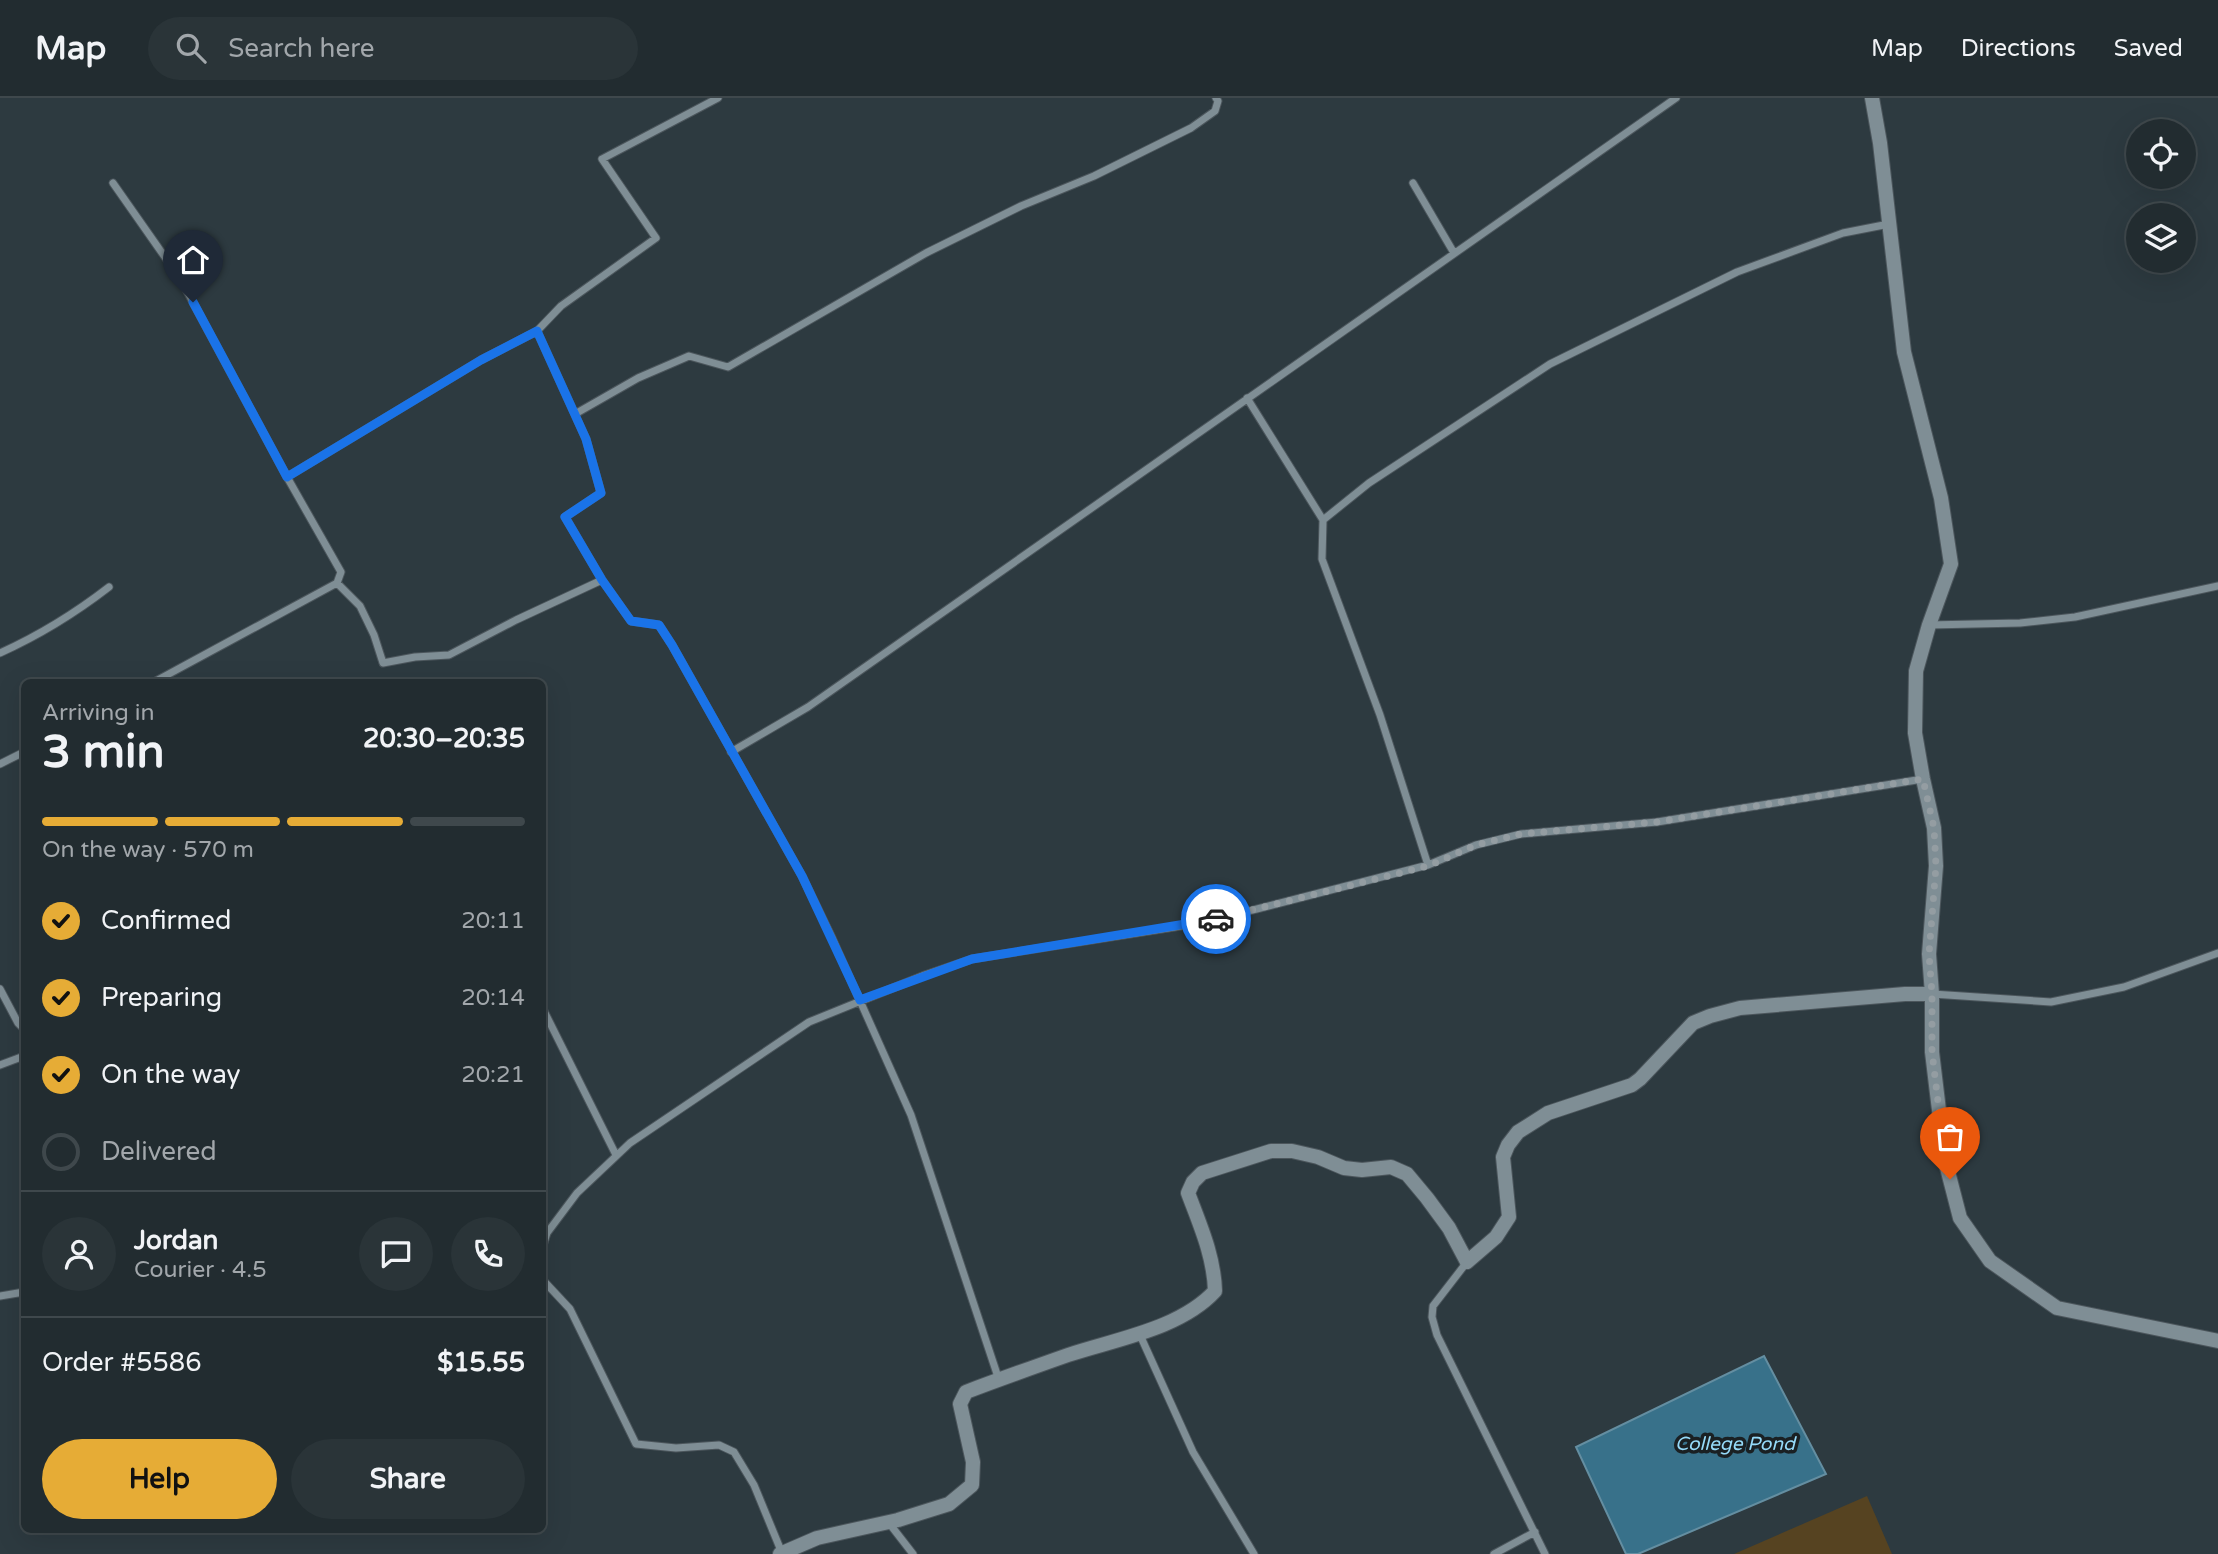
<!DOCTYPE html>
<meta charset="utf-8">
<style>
:root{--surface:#222c30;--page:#2a3438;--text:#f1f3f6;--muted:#a2a7ab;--line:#3f484c;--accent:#e6ac36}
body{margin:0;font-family:"Varela Round",sans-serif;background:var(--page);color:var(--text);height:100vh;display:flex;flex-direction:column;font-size:26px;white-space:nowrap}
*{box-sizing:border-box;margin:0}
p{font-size:23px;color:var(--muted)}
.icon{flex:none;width:38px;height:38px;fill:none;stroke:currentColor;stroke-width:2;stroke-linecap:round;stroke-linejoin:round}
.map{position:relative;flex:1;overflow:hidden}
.drawer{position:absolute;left:21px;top:581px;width:525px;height:854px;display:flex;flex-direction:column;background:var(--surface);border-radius:10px;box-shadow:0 7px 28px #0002,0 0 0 2px var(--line)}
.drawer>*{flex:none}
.controls{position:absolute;left:2126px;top:21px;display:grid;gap:14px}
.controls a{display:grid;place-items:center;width:70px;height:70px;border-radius:50%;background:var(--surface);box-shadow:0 7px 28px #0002,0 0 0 2px var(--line);font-size:35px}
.pin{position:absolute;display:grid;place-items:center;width:60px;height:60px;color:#fff;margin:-72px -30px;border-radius:50% 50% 50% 0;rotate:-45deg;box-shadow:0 0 7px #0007}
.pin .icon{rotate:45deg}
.courier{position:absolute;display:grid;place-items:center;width:70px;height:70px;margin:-35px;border:5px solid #1a73e8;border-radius:50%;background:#fff;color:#222;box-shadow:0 2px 9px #0007}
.summary em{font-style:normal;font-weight:700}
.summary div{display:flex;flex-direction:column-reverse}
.summary{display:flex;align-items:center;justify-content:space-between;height:119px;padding:0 21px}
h1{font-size:46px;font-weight:700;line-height:52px}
.bar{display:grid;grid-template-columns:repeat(4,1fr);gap:10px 7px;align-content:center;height:84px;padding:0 21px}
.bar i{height:9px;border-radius:5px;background:var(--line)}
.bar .on{background:var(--accent)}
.bar p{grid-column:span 4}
.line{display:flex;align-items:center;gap:18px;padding:0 21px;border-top:2px solid var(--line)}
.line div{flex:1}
.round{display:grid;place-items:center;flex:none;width:74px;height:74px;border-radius:37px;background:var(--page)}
ol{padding:0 21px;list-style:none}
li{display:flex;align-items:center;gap:21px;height:77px}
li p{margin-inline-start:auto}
li .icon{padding:7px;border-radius:50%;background:var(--accent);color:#111;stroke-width:4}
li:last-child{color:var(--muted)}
li i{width:38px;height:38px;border:4px solid var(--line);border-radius:50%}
.primary-button{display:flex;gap:14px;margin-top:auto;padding:14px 21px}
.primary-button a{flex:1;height:80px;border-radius:42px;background:var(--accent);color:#111;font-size:28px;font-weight:700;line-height:80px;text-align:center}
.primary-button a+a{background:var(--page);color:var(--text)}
header{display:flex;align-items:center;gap:42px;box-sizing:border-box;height:98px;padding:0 35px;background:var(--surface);border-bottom:2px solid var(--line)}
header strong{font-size:33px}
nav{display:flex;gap:38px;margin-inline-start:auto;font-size:24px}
.search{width:490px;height:63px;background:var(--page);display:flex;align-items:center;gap:18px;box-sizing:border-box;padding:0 24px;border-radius:38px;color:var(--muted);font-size:26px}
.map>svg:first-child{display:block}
.green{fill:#564321}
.water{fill:#38718a;stroke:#648ea1;stroke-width:2}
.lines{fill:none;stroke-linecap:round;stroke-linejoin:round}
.street-casing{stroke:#4c565c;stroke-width:9}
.secondary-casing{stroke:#4c565c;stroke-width:16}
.street{stroke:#7f8e95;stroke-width:7}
.secondary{stroke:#7f8e95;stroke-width:14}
.done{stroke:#949da2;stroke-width:7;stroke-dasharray:0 12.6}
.route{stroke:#1a73e8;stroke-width:9}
.labels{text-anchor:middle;stroke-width:7;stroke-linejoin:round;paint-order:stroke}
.water-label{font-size:19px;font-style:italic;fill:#96dbfa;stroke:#1a2023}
</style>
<header>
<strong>Map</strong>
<div class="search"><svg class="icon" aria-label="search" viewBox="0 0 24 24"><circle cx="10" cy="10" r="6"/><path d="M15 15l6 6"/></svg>Search here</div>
<nav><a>Map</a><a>Directions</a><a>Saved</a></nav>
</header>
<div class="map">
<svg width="2218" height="1456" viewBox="0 0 2218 1456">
<rect width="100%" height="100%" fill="#2d3a40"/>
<!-- green -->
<path class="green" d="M1867 1398 1892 1456H1734Z"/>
<!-- water -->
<path class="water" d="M1764 1258 1826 1376 1638 1456H1626L1576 1349Z"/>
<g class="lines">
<!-- street casing -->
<g class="street-casing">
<path id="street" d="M113 85 181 182 287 379
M1413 85 1454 155
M537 233 586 341 601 395 565 419 602 482 631 523 659 527 672 547 802 778 832 840 911 1017 999 1282
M1247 300 1323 422
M575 316 638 280 689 258 728 269 926 155 1021 108 1094 78 1191 30 1215 13 1218 3 1216 0
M337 485 360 508 374 537 383 565 415 559 449 557 516 522 602 482
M1929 527 2020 525 2075 519 2218 488
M0 555C40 537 74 516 109 489
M154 584 337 485 341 474 287 379 481 262 537 233 561 208 656 140 602 61 718 0
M731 654 808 609 1676 0
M0 666 24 654
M1428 767 1380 617 1322 461 1323 422 1369 385 1550 266 1737 174 1843 135 1889 126
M0 891 18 925 24 931
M1932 896 2051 904 2124 889 2218 855
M542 909 616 1057
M0 967 24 958
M542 1151 547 1135 577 1095 630 1045 809 924 925 877 972 861 1206 824 1428 767 1476 747 1521 736 1657 724 1923 681
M1467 1164 1433 1208 1432 1219 1437 1237 1545 1456
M542 1181 570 1211 636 1346 676 1350 719 1347 734 1354 754 1387 782 1455
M0 1198 24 1194
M1140 1237 1193 1354 1254 1456
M889 1425 913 1456
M1494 1456 1535 1434"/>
</g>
<!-- secondary casing -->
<g class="secondary-casing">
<path id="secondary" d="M1872 0 1880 45 1904 254 1941 400 1951 466 1929 527 1916 573 1915 635 1923 681 1934 730 1936 768 1929 856 1932 896V954L1945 1062 1960 1120 1990 1163 2057 1210 2218 1243
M780 1456 817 1440 898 1422 949 1406 972 1387 973 1364 960 1306 966 1294C1000 1281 1034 1269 1068 1257 1116 1241 1180 1231 1215 1193 1214 1158 1200 1127 1188 1095L1193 1084 1202 1075 1271 1053H1292L1318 1059 1344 1070 1362 1072 1391 1069 1407 1076 1427 1100 1449 1130 1467 1164 1496 1139 1509 1119 1503 1059 1508 1047 1518 1034 1548 1015 1632 987 1640 981 1693 925 1710 918 1740 910 1905 896H1932"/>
</g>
<!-- street -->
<use href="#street" class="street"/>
<!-- secondary -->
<use href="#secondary" class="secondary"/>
</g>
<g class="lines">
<!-- done -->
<path class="done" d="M1216 821 1428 768 1476 747 1521 736 1657 724 1923 681 1934 730 1936 768 1929 856 1932 896V954L1945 1062 1950 1081"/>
<!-- route -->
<path class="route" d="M193 204 287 379 481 262 537 233 586 341 601 395 565 419 602 482 631 523 659 527 672 547 802 778 860 902 972 861 1216 821"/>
</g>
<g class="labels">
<!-- water labels -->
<g class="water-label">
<text x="1735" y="1352">College Pond</text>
</g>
</g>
</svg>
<div class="controls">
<a><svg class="icon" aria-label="locate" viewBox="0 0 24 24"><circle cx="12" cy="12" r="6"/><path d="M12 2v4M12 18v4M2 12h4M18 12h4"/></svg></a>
<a><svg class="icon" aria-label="layers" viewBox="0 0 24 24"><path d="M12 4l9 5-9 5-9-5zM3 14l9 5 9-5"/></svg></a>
</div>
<div class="pin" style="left:1950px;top:1081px;background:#ea580c"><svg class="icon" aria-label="bag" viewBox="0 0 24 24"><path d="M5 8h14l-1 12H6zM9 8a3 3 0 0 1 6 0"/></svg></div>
<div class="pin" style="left:193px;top:204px;background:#1f2937"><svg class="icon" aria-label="home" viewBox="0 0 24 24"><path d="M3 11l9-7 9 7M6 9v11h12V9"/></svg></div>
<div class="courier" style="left:1216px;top:821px"><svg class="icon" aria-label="car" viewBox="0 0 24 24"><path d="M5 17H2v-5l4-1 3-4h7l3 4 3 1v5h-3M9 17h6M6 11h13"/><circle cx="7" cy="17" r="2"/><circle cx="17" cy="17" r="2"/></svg></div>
<section class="drawer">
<div class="summary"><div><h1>3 min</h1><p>Arriving in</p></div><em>20:30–20:35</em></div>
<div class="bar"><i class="on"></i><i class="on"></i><i class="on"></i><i></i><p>On the way · 570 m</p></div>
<ol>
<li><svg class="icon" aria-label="check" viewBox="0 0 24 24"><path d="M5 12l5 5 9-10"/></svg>Confirmed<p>20:11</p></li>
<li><svg class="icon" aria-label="check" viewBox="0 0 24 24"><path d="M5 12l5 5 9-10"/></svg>Preparing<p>20:14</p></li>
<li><svg class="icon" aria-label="check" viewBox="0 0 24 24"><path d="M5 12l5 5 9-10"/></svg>On the way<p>20:21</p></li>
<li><i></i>Delivered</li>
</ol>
<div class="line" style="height:126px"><a class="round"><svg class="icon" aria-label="person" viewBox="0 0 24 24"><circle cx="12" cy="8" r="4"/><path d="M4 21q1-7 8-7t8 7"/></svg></a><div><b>Jordan</b><p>Courier · 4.5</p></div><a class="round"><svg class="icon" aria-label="chat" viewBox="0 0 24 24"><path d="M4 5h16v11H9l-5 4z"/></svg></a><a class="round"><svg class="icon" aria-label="phone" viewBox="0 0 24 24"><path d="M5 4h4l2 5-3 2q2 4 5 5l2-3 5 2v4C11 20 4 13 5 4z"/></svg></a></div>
<div class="line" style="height:91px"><div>Order #5586</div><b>$15.55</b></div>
<div class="primary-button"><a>Help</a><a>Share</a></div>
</section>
</div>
